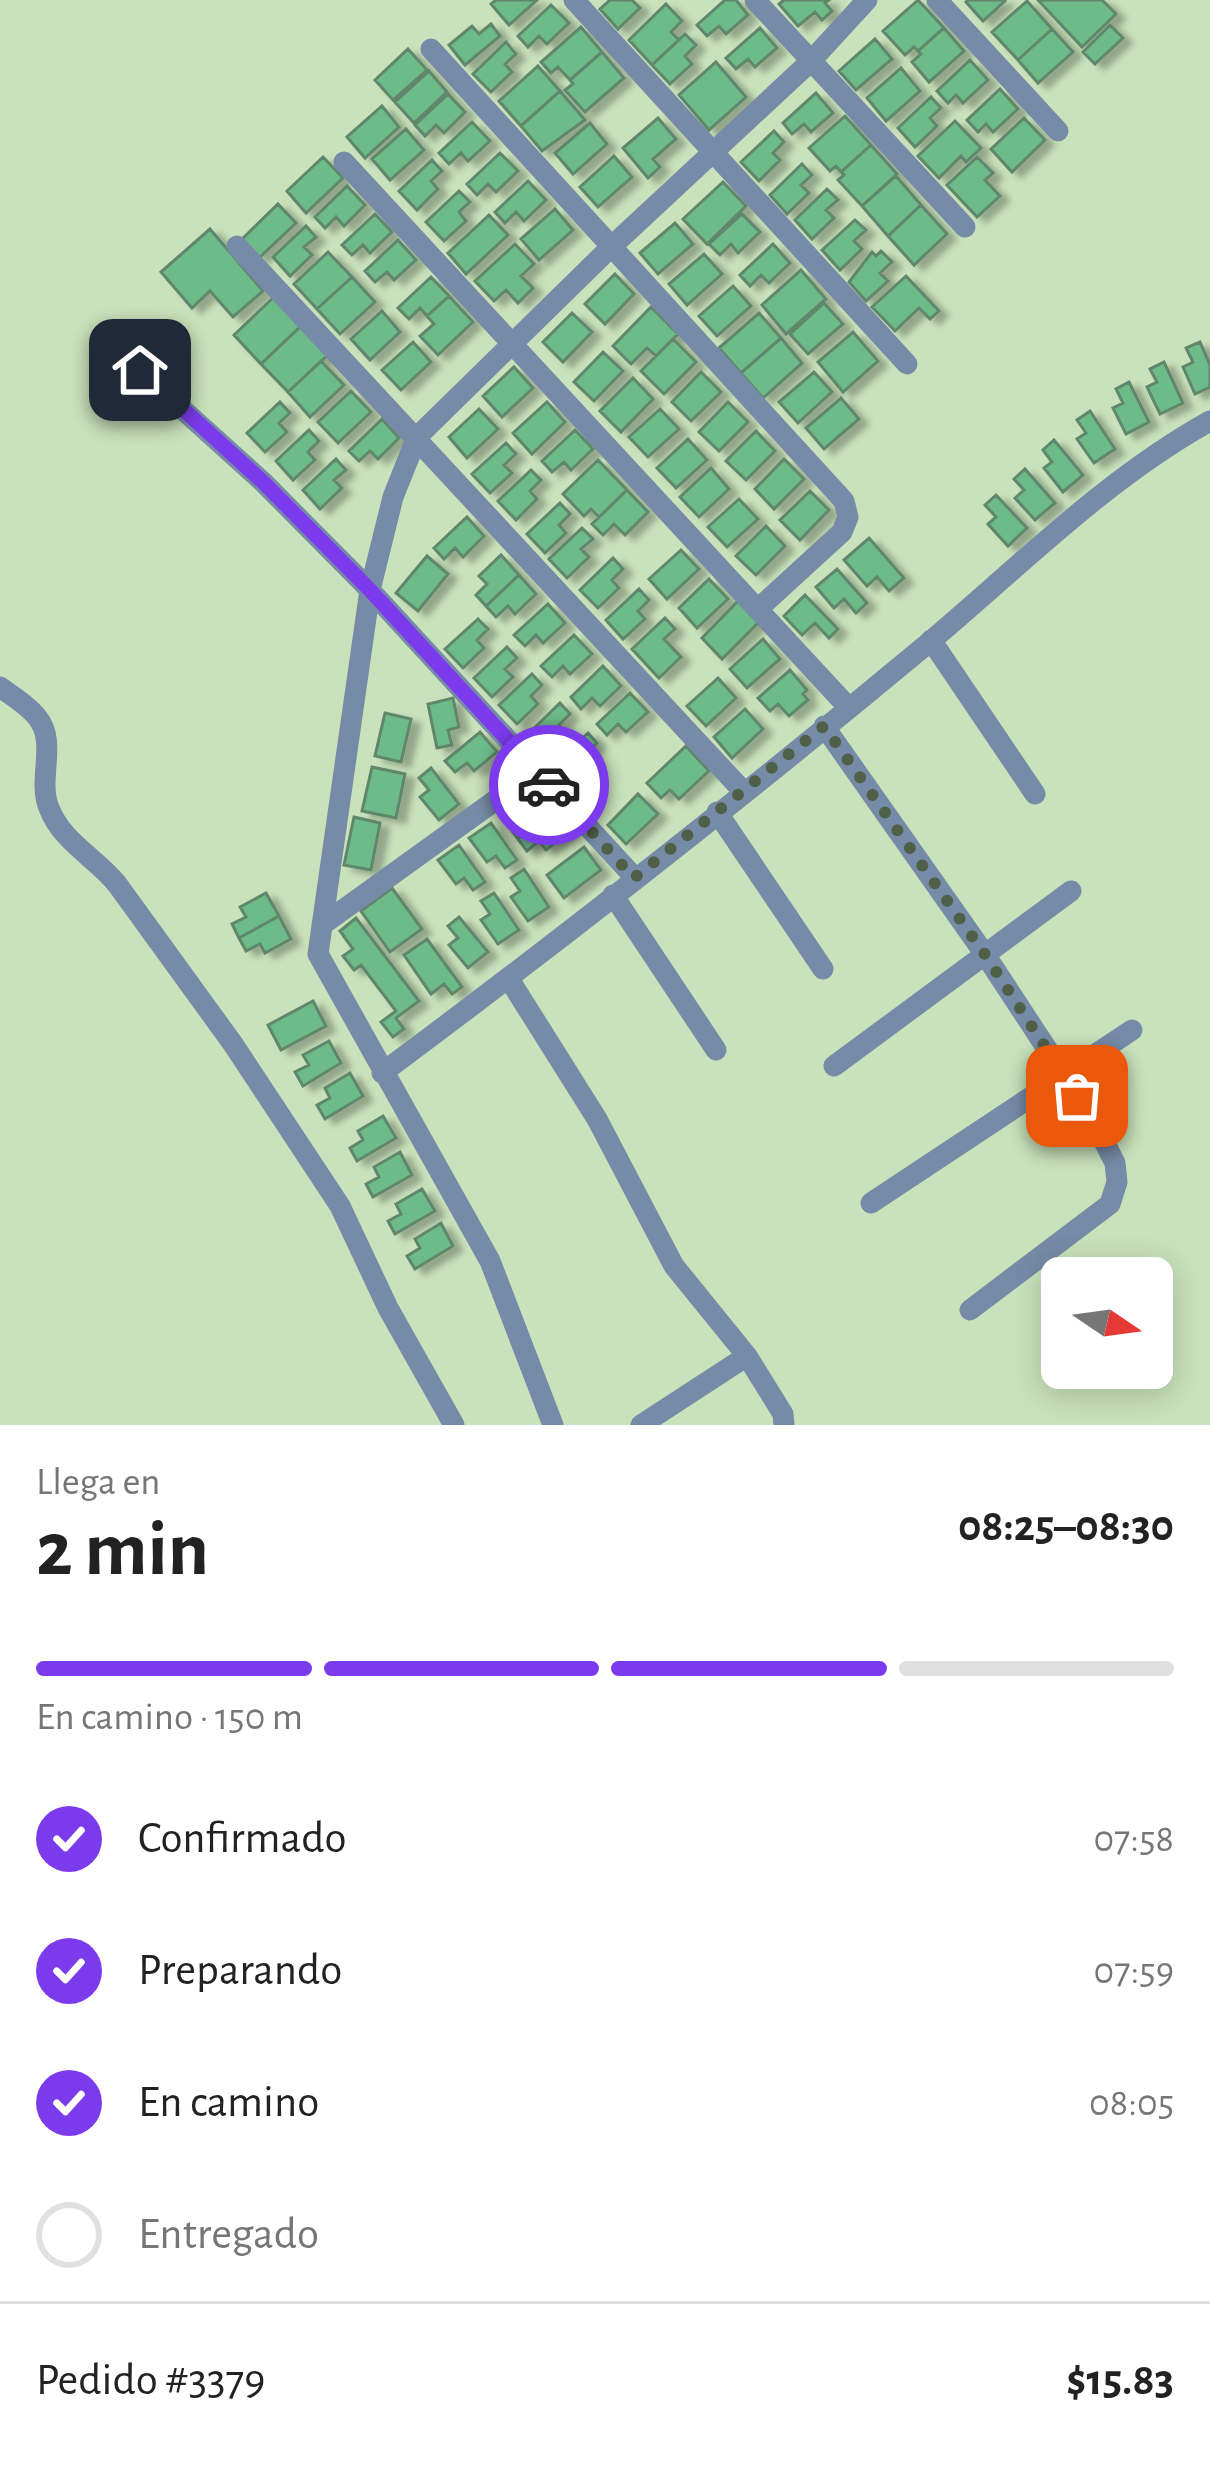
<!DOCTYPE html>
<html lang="es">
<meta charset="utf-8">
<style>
:root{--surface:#fff;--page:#f2f2f2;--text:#222;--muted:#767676;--line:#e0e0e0;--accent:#7c3aed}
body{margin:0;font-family:"Alegreya Sans",sans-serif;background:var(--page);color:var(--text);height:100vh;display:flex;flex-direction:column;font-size:45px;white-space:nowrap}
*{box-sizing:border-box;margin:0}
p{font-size:39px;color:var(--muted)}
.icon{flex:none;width:66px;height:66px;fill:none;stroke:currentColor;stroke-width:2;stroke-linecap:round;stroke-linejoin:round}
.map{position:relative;height:1425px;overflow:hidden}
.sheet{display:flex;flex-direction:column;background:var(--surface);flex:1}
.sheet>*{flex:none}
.needle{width:78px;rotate:103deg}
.controls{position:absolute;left:1041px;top:1257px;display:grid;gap:24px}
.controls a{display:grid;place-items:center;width:132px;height:132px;border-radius:18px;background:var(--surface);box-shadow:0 6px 30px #0003;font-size:60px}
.pin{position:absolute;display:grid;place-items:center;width:102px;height:102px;color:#fff;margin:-51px;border-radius:24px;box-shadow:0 6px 18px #0006}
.courier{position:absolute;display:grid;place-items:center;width:120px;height:120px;margin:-60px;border:9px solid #7c3aed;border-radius:50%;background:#fff;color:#222;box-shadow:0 3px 15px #0007}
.headline em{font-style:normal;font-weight:700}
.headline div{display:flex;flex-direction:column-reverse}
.headline{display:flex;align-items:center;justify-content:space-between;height:204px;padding:0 36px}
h1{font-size:78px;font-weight:700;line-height:90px}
.bar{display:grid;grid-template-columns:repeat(4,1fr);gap:18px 12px;align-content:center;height:144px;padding:0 36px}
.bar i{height:15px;border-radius:9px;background:var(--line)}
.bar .on{background:var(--accent)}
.bar p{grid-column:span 4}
.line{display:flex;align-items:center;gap:30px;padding:0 36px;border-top:3px solid var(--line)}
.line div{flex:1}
ol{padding:0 36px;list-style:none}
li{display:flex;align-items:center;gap:36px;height:132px}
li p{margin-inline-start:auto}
li .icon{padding:12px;border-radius:50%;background:var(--accent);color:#fff;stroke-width:4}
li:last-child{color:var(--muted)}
li i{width:66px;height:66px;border:6px solid var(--line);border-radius:50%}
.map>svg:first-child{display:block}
.building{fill:#6cbb89;stroke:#60866c;stroke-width:3;filter:url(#shadow)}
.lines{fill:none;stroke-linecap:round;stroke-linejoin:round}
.street{stroke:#768ba7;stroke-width:21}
.done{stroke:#505f48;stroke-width:12;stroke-dasharray:0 21.6}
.route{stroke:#7c3aed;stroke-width:15}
</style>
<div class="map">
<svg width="1210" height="1425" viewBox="0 0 1210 1425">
<defs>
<filter id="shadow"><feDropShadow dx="9" dy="5" stdDeviation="3" flood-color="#0004"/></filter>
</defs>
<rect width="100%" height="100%" fill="#c9e2bb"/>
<!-- building -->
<path class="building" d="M496 0H537L509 25 491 4Z
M610 0H632L640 8 618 29 600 9Z
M725 0H736L748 15 726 34 719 26 707 36 697 25Z
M784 0H829L825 3 832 11 822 20 815 12 798 26 779 4Z
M918 0 944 28 918 51 914 47 905 55 883 31Z
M968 0H1004L1005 1 983 21 966 2Z
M1038 0H1102L1116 14 1082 47Z
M1027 1 1052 29 1018 60 992 32Z
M666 4 682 21 671 32 679 40 652 65 629 40Z
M551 5 569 23 547 44 539 36 528 47 518 36Z
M491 24 500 36 465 65 449 45 472 26 479 34Z
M1110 25 1123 38 1095 64 1083 52Z
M581 27 602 52 570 80 558 67 551 73 541 62Z
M760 28 777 48 755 67 748 59 736 69 726 58Z
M944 28 964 51 929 82 912 62 921 54 918 51Z
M1052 29 1073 52 1038 83 1018 60Z
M685 34 696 45 685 56 692 64 670 84 652 65Z
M875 39 892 59 856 90 839 71Z
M506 42 516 54 505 64 512 72 491 92 473 74Z
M408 49 427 70 393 100 375 80Z
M602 52 624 78 585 112 565 90 573 84 570 80Z
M970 60 988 80 963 103 956 95 948 103 937 91Z
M716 62 746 97 709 130 679 95Z
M538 66 560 91 521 126 499 101Z
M901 68 920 91 886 121 867 98Z
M429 71 447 92 414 123 395 102Z
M1000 89 1018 109 993 132 986 124 978 132 967 120Z
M560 91 585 120 542 151 521 126Z
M816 93 833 113 811 132 804 124 792 134 783 123Z
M448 94 465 112 444 133 436 125 425 136 415 125Z
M931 97 941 108 930 118 937 126 915 147 898 128Z
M382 106 399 127 365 158 347 137Z
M845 116 871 145 841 172 836 166 830 171 809 148Z
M658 118 676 139 653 159 660 167 648 178 623 148Z
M1024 118 1045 140 1012 172 991 149Z
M955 121 981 148 966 162 961 156 939 178 918 156Z
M472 122 490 141 468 161 461 153 449 164 439 153Z
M590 123 607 144 573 174 555 153Z
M406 129 424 150 390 180 372 159Z
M774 131 784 142 773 153 780 160 759 181 741 162Z
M871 145 897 174 862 206 838 180 844 175 841 172Z
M500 153 518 171 496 192 488 184 477 195 467 184Z
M614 156 632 177 598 207 580 187Z
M323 157 343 178 306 213 287 191Z
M977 157 993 173 985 180 1000 196 977 217 947 185Z
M432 160 442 171 431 181 438 189 417 210 399 191Z
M802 164 812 175 801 185 809 193 787 214 770 195Z
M896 176 921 205 888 236 862 206Z
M528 181 546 200 524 221 516 212 505 223 495 212Z
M723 182 746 206 707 244 683 219Z
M347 186 365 205 344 226 336 217 325 228 315 217Z
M827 189 838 200 826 210 834 218 812 239 795 220Z
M459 191 470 202 459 212 466 221 444 241 426 222Z
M278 204 296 223 259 258 242 239Z
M921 205 947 234 914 265 888 236Z
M555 209 573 230 539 260 521 239Z
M375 214 392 232 370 253 363 245 352 255 342 245Z
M742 214 760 232 738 253 731 244 720 255 709 244Z
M489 215 508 235 466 274 448 253Z
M855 220 866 230 854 241 862 249 840 270 822 250Z
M675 223 693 244 658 274 640 253Z
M306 226 316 237 304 247 312 255 290 276 273 257Z
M210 229 263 291 233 317 210 291 192 308 161 272Z
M398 240 416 260 394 280 387 272 375 282 365 271Z
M515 244 534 264 521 276 533 288 518 303 506 290 494 301 475 281Z
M773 244 790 263 769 283 761 275 750 286 740 275Z
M881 251 892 262 880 273 888 281 866 301 849 282 872 252 876 256Z
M328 252 352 277 317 309 294 284Z
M704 254 722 274 687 305 669 284Z
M801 270 826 299 786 334 762 305Z
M615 274 634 294 605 324 585 304Z
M906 276 939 311 930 319 919 308 895 331 872 307Z
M352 277 375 302 340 334 317 309Z
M431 277 449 296 427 316 420 308 409 319 398 308Z
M733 286 751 306 717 336 699 316Z
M275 296 302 325 261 364 234 335Z
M449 296 473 322 438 355 420 336 434 324 427 316Z
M824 303 843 324 808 354 790 334Z
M651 307 678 334 656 356 647 348 631 364 613 346Z
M382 311 400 332 370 360 351 339Z
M572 313 592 332 563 362 543 342Z
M759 313 781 338 741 373 719 348Z
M302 325 329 354 288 392 261 364Z
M853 332 878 361 843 392 818 362Z
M781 338 802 363 763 398 741 373Z
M673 339 696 362 664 394 641 371Z
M413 342 431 362 401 390 382 370Z
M1200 342 1210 365V387L1195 394 1183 367 1193 362 1186 348Z
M603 352 623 371 594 401 574 382Z
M321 361 344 385 310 417 288 392Z
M1164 362 1183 403 1160 414 1147 387 1157 382 1150 369Z
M514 367 533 388 502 417 483 396Z
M701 372 721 392 691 421 672 402Z
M814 372 832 392 798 423 779 402Z
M633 378 653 399 621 432 600 411Z
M1129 382 1149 422 1126 434 1113 408 1123 403 1116 389Z
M351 391 371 412 338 443 318 422Z
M841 398 859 419 824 449 806 428Z
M280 402 290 413 279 423 287 432 265 452 247 433Z
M547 402 565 422 532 454 513 433Z
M728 402 748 422 719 451 699 432Z
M479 409 498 429 467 458 449 437Z
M660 409 679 429 648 457 629 437Z
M1090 411 1115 449 1094 463 1077 439 1086 433 1077 420Z
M382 419 399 438 378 459 370 451 359 461 349 451Z
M309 430 319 441 308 452 315 460 293 480 276 461Z
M575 430 593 449 571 470 564 462 552 472 542 461Z
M756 431 775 451 746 480 726 461Z
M688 439 707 460 676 488 657 468Z
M1054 440 1083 475 1063 492 1044 468 1052 462 1043 450Z
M506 443 516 454 504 465 512 473 490 493 472 474Z
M336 459 346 470 334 480 342 488 320 509 303 490Z
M784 459 804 479 774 509 755 489Z
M598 460 627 490 599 517 591 509 584 516 563 494Z
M711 468 729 489 699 517 680 497Z
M1025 469 1055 503 1035 520 1015 498 1024 490 1014 479Z
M531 470 541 480 530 491 537 499 516 520 498 501Z
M627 490 648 512 625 535 614 524 603 535 592 524Z
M810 491 829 510 800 540 780 520Z
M996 495 1027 528 1008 546 988 524 996 517 985 505Z
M739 499 758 519 727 547 708 527Z
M560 503 570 514 559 525 566 533 545 553 527 534Z
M467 517 484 536 463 557 455 548 444 559 434 548Z
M766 526 785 546 756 575 736 556Z
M582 528 593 539 581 549 589 557 567 578 549 559Z
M869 538 904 578 889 591 877 577 867 586 844 560Z
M681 550 699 569 667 599 649 579Z
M501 555 519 575 486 606 476 595 487 584 479 576Z
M427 556 448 574 418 611 396 593Z
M613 558 623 569 612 580 619 588 598 608 580 590Z
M837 569 867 603 856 613 844 599 834 608 816 587Z
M519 575 536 594 515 614 508 606 496 617 486 606Z
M709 579 728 599 697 628 679 608Z
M639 589 649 600 638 611 645 619 623 639 606 620Z
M805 595 838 629 829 638 815 623 802 635 784 616Z
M738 601 759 622 722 659 702 638Z
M548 604 565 623 543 643 536 635 525 646 514 635Z
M665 618 675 629 664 639 681 657 659 678 632 649Z
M478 619 488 629 477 640 484 648 463 668 445 649Z
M574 635 592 654 570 674 563 666 552 677 541 666Z
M763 639 780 659 747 688 730 669Z
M507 647 517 658 505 669 513 677 492 697 474 678Z
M603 666 621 686 600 706 592 698 581 709 571 697Z
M790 670 807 690 803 694 808 700 789 716 778 704 770 711 758 698Z
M532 674 542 685 531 696 538 704 517 724 499 705Z
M718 678 736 698 706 726 687 706Z
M630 693 648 712 626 732 618 724 607 735 597 724Z
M453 698 459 727 448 730 452 745 437 748 428 704Z
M560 703 570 714 559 725 567 733 545 753 527 735Z
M745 709 763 729 732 758 714 737Z
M385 713 411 719 401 762 375 756Z
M480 732 497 752 474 771 467 763 455 772 445 761Z
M588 733 597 743 586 754 594 762 572 782 555 763Z
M686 746 709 771 679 799 670 790 661 798 647 783Z
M372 767 405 774 396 818 362 811Z
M431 768 459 804 439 820 420 797 429 790 419 778Z
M537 790 553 811 518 839 509 827 521 817 514 808Z
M638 794 658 814 626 844 608 825Z
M553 811 569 832 546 850 539 841 527 851 518 839Z
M354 817 380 823 371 870 344 865Z
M491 823 517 860 505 868 496 856 487 862 469 838Z
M459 845 485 882 473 890 464 878 456 884 438 860Z
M584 847 601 870 564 898 547 875Z
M524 869 549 907 528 921 511 897 520 891 511 878Z
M392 888 422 929 390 952 361 911Z
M266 893 279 916 239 938 232 924 246 917 240 907Z
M494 893 519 930 498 944 481 920 490 914 481 901Z
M279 916 291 939 265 953 260 944 246 951 239 938Z
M459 917 488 952 468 968 449 945 458 938 448 926Z
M356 918 419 1001 396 1018 404 1029 393 1037 381 1022 396 1011 361 965 354 970 343 956 353 949 340 931Z
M427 939 462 987 452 994 444 984 431 994 404 955Z
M313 1001 326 1026 281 1050 268 1025Z
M329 1041 341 1063 303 1086 295 1072 309 1065 303 1055Z
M350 1073 363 1096 325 1119 317 1105 330 1098 325 1088Z
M383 1116 396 1138 357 1161 350 1148 363 1140 358 1131Z
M400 1152 412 1175 373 1197 366 1184 379 1177 374 1167Z
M422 1189 435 1211 395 1234 388 1221 401 1214 396 1204Z
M441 1223 453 1246 415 1269 407 1256 420 1248 415 1239Z"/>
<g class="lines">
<!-- street -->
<path class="street" d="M574 0 907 364
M755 0 965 227
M937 0 1058 131
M431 49 844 501 848 517 842 532 759 608
M344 162 848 707
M237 246 743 791
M140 371 263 482 370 590 635 878
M931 640 1035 794
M0 687C12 696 28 705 37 717 58 742 37 779 49 808 62 842 95 857 117 884L233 1044 340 1206 388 1308 454 1425
M824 726 986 956 1091 1116 1115 1163 1117 1182 1110 1204 970 1310
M717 812 823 969
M613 895 716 1050
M322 925 536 771
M509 979 597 1119 674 1266 747 1356 783 1414 784 1425
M834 1066 1071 891
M382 1073C569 934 753 789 932 640 1022 564 1106 479 1210 421
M871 1203 1132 1030
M553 1425 490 1261 318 954 370 590 393 497 417 437 610 248 811 61 867 0
M641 1425 747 1356"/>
</g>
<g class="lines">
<!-- done -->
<path class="done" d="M549 785 634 878 824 726 986 956 1077 1096"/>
<!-- route -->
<path class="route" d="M140 370 263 482 370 590 549 785"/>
</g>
</svg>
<div class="controls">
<a><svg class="needle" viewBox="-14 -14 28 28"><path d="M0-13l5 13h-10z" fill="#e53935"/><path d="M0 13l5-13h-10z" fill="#767676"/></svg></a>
</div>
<div class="pin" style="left:1077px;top:1096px;background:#ea580c"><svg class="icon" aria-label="bag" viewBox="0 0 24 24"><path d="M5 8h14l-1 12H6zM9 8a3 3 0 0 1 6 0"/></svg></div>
<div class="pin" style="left:140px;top:370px;background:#1f2937"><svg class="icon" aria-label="home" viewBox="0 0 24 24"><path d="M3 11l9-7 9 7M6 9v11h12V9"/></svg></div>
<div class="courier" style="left:549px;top:785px"><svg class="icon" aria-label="car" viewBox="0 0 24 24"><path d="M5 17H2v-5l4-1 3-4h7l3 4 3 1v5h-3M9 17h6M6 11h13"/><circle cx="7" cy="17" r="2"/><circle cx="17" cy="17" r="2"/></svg></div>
</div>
<section class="sheet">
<div class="headline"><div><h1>2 min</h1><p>Llega en</p></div><em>08:25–08:30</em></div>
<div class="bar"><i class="on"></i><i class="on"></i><i class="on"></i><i></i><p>En camino · 150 m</p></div>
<ol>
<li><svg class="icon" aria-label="check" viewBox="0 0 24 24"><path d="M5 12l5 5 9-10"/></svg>Confirmado<p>07:58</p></li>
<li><svg class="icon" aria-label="check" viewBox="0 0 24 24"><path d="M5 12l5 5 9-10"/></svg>Preparando<p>07:59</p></li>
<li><svg class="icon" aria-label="check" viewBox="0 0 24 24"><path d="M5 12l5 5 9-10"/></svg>En camino<p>08:05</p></li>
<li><i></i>Entregado</li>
</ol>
<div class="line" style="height:156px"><div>Pedido #3379</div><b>$15.83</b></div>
</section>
